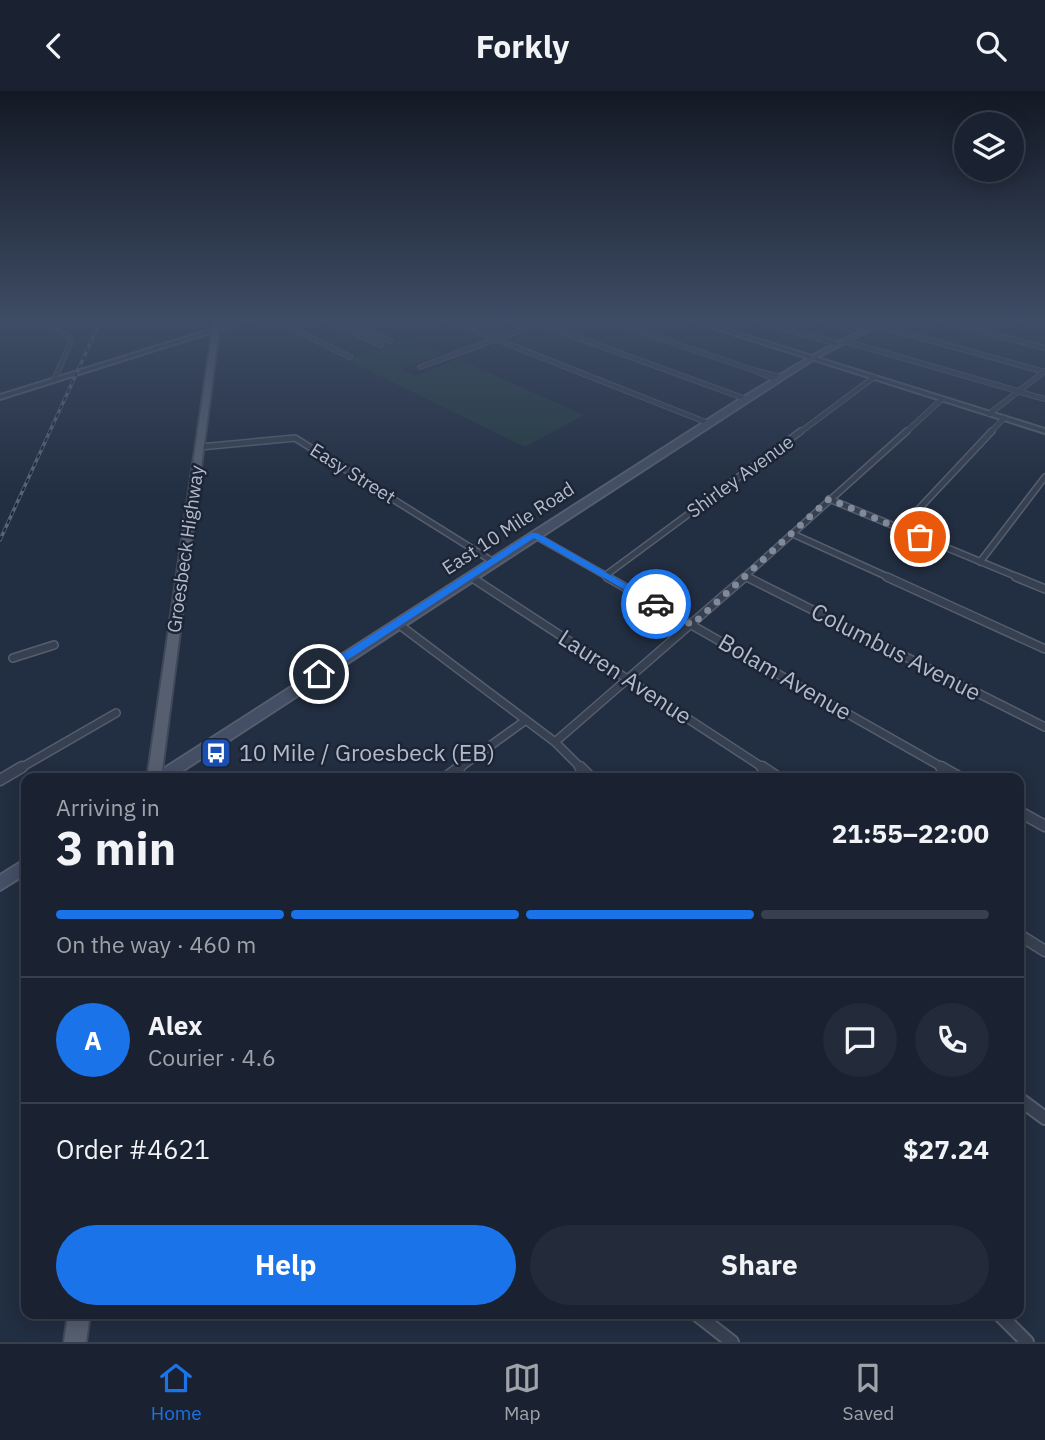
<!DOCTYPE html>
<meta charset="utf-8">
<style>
:root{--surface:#1a2231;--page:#232a39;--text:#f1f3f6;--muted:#9fa4ab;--line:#383f4d;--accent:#1a73e8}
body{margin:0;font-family:"IBM Plex Sans",sans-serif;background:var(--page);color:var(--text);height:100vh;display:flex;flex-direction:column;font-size:26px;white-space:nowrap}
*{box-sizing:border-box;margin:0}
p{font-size:23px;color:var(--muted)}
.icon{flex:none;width:38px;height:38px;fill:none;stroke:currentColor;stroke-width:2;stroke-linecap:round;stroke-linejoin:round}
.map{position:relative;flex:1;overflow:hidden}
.drawer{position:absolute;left:21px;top:682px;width:1003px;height:546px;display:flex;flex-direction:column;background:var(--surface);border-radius:14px;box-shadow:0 4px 18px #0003,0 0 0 2px var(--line)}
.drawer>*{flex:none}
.fabs{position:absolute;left:954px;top:21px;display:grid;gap:14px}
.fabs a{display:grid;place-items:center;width:70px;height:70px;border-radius:50%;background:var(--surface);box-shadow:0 4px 18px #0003,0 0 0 2px var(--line);font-size:35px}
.pin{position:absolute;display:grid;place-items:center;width:60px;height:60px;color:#fff;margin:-30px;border:4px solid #fff;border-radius:50%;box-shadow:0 2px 7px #0007}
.courier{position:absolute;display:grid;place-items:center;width:70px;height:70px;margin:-35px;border:5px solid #1a73e8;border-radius:50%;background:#fff;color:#222;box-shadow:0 2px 9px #0007}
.headline em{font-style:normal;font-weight:700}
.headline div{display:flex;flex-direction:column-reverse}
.headline{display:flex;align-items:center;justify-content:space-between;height:119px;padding:0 35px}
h1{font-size:46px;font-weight:700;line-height:52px}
.bar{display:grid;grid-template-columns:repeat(4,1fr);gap:10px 7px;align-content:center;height:84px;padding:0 35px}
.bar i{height:9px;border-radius:5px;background:var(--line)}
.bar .current{background:var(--accent)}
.bar p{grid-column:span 4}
.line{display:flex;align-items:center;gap:18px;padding:0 35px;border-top:2px solid var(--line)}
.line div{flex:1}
.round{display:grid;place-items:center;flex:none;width:74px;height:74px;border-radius:37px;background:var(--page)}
.button{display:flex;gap:14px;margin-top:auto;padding:14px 35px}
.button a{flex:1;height:80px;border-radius:42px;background:var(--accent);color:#fff;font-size:28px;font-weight:700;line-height:80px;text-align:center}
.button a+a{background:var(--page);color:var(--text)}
header{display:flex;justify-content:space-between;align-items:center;height:91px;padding:0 35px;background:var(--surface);font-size:32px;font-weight:700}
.tabs{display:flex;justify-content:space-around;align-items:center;height:98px;border-top:2px solid var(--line);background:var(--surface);font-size:19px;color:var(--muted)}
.tabs a{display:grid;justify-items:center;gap:4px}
.tabs .current{color:var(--accent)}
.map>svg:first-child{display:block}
.green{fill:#243c41}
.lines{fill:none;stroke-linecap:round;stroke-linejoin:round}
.minor-far4-casing{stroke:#555e6e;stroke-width:6}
.minor-far3-casing{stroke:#555e6e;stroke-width:8}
.minor-far2-casing{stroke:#555e6e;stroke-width:10}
.minor-far1-casing{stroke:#555e6e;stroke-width:13}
.minor-casing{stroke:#555e6e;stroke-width:16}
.tertiary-casing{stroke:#555e6e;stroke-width:4}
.secondary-casing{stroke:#555e6e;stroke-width:4}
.primary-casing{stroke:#404959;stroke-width:4}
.minor-far4{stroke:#374050;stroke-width:4.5}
.minor-far3{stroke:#374050;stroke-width:5}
.minor-far2{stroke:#374050;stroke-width:7}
.minor-far1{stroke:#374050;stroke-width:10}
.minor{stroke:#374050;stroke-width:12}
.tertiary{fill:#374050;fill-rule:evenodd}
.secondary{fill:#444e64;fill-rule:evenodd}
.primary{fill:#555f70;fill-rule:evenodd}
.rail-casing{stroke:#586378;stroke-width:3.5}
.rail{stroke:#1c2535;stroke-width:2;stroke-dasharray:4.5;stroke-linecap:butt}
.route{fill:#1a73e8}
.done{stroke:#808a9b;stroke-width:7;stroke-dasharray:0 12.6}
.labels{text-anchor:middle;stroke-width:5;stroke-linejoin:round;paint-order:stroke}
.far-street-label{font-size:19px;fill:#b3bbcb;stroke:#1c2535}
.street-label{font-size:23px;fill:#b3bbcb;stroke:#1c2535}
.poi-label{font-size:23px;fill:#b3bbcb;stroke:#1c2535;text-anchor:start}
</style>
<header><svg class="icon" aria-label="back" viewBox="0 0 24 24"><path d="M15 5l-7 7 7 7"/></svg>Forkly<svg class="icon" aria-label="search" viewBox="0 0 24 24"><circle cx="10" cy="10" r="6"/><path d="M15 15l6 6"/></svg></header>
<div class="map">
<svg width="1045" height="1251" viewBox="0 0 1045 1251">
<rect width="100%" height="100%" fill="#222e41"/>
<!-- green -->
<path class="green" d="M408 248 444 263 400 277 415 285 458 268 584 324 525 356 347 269Z"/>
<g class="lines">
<!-- minor-far4 casing -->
<g class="minor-far4-casing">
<path id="minor-far4" d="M44 229 70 247 71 251 54 289
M275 229 350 266
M325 229 381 254
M343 229 390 250
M447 229 708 332
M529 229 746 308
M606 229 753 279
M756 229 838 253
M819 229 862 241
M938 229 1045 257
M1021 229 1045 235
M875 234 1045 281
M844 250 1045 308
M420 276 548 229
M777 289 753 279 780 286
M989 323 1045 280
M799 342 874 286
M905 342 942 308
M990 342 1004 327"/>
</g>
<!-- minor-far3 casing -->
<g class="minor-far3-casing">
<path id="minor-far3" d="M200 356 295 347 492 470
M829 408 1020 487
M900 438 992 340
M793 443 890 487
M534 444 610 487
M980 471 1045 386
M606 484 801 340
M470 485 474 487
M746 485 751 487
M743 487 907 340"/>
</g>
<!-- minor-far2 casing -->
<g class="minor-far2-casing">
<path id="minor-far2" d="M471 486 765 678
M607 486 945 678
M747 486 1045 636
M887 486 1045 558
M1016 486 1045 498
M397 532 555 651 582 678
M13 567 54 554
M555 651 745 486
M19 678 116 622
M458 678 526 629"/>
</g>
<!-- minor-far1 casing -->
<g class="minor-far1-casing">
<path id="minor-far1" d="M580 676 592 688
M762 676 780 688
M941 676 962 688
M444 688 460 676
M0 689 22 676
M1018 720 1045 735
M1018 843 1045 860"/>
</g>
<!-- minor casing -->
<g class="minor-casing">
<path id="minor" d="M1018 1007 1045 1027
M696 1223 732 1251
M999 1223 1027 1251"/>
</g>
<!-- tertiary casing -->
<g class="tertiary-casing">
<path id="tertiary" d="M242 229H250L0 308V304Z
M688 229H696L1045 338V342Z"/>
</g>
<!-- secondary casing -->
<g class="secondary-casing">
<path id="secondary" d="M881 229H888L814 268 743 314 170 688H152L154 684 737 310 810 266Z
M26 768V783L0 799V784Z"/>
</g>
<!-- primary casing -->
<g class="primary-casing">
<path id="primary" d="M214 229H220L161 688H147Z
M68 1223H90L86 1251H64Z"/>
</g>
<!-- minor-far4 -->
<use href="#minor-far4" class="minor-far4"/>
<!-- minor-far3 -->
<use href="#minor-far3" class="minor-far3"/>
<!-- minor-far2 -->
<use href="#minor-far2" class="minor-far2"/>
<!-- minor-far1 -->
<use href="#minor-far1" class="minor-far1"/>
<!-- minor -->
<use href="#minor" class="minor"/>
<!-- tertiary -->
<use href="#tertiary" class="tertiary"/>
<!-- secondary -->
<use href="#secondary" class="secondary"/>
<!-- primary -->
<use href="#primary" class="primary"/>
<!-- rail casing -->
<g class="rail-casing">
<path id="rail" d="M0 449 101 229"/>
</g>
<!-- rail -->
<use href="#rail" class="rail"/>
</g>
<!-- sky -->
<linearGradient id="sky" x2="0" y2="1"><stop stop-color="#131924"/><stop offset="0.57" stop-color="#3e4c65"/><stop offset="1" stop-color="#3e4c65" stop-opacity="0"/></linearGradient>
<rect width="1045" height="404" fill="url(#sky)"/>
<!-- route -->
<path class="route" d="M531 442H537L661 513 653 515 534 447 323 585H316V580Z"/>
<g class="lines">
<!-- done -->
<path class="done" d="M656 513 692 534 829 408 920 446"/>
</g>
<!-- icons -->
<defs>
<g id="bus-square" transform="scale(1.575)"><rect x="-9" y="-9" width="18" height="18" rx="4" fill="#1a4fb4" stroke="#1c2535"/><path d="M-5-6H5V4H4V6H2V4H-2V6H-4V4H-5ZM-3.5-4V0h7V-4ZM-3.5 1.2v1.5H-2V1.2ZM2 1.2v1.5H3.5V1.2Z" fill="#fff"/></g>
</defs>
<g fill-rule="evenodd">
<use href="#bus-square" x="216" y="662"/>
</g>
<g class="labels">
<!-- far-street labels -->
<g class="far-street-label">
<text transform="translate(353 382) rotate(32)" y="7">Easy Street</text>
<text transform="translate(740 385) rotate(-36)" y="7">Shirley Avenue</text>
<text transform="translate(508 437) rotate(-33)" y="7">East 10 Mile Road</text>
<text transform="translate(185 458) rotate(-82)" y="7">Groesbeck Highway</text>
</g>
<!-- street labels -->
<g class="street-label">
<text transform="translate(896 561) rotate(27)" y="8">Columbus Avenue</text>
<text transform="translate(625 586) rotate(33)" y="8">Lauren Avenue</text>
<text transform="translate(785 586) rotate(30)" y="8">Bolam Avenue</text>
</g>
<!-- poi labels -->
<g class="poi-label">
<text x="239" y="670">10 Mile / Groesbeck (EB)</text>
</g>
</g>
</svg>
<div class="fabs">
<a><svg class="icon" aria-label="layers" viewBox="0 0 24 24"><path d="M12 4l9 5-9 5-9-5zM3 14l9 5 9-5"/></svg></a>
</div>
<div class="pin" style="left:920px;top:446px;background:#ea580c"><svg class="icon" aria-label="bag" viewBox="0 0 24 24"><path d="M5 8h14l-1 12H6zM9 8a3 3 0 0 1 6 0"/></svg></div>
<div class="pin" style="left:319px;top:583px;background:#1f2937"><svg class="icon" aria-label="home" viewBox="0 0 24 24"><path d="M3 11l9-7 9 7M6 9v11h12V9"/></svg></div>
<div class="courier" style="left:656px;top:513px"><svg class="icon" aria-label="car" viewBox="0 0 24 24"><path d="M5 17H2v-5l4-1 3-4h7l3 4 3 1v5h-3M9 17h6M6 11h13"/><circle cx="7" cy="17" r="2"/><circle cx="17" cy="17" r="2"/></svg></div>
<section class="drawer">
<div class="headline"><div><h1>3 min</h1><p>Arriving in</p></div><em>21:55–22:00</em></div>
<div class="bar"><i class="current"></i><i class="current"></i><i class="current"></i><i></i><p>On the way · 460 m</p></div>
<div class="line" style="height:126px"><b class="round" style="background:var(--accent);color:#fff">A</b><div><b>Alex</b><p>Courier · 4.6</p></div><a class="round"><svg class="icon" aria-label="chat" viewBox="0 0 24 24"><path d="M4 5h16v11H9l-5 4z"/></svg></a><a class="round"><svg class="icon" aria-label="phone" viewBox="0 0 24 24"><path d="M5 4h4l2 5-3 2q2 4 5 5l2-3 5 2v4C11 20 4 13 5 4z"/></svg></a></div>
<div class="line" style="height:91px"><div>Order #4621</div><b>$27.24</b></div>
<div class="button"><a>Help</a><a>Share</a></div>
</section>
</div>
<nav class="tabs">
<a class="current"><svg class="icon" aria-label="home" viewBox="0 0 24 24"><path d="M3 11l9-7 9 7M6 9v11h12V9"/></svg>Home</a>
<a><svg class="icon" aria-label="map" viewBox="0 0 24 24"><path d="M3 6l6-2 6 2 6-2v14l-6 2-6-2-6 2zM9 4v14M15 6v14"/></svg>Map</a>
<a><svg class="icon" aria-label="saved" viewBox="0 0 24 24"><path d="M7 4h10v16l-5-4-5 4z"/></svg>Saved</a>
</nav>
